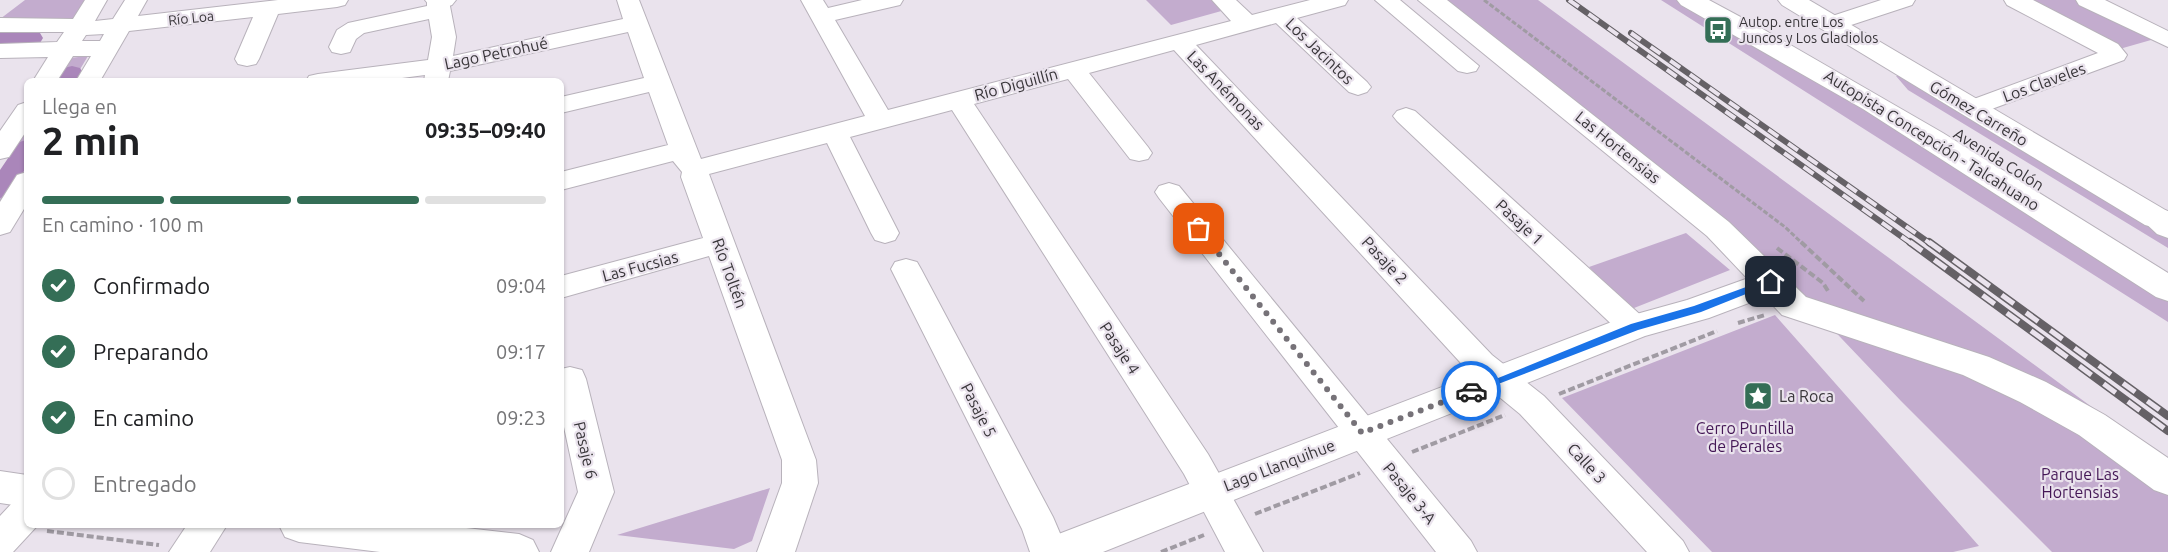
<!DOCTYPE html>
<html lang="es">
<meta charset="utf-8">
<style>
:root{--surface:#fff;--page:#f2f2f2;--text:#202124;--muted:#757577;--line:#e0e0e0;--accent:#346e56}
body{margin:0;font-family:Ubuntu,sans-serif;background:var(--page);color:var(--text);height:100vh;display:flex;flex-direction:column;font-size:22px;white-space:nowrap}
*{box-sizing:border-box;margin:0}
p{font-size:20px;color:var(--muted)}
.icon{flex:none;width:33px;height:33px;fill:none;stroke:currentColor;stroke-width:2;stroke-linecap:round;stroke-linejoin:round}
.map{position:relative;flex:1;overflow:hidden}
.drawer{position:absolute;left:24px;top:78px;width:540px;height:450px;display:flex;flex-direction:column;background:var(--surface);border-radius:9px;box-shadow:0 2px 4px #0004}
.drawer>*{flex:none}
.pin{position:absolute;display:grid;place-items:center;width:51px;height:51px;color:#fff;margin:-26px;border-radius:12px;box-shadow:0 3px 9px #0006}
.courier{position:absolute;display:grid;place-items:center;width:60px;height:60px;margin:-30px;border:4px solid #1a73e8;border-radius:50%;background:#fff;color:#222;box-shadow:0 2px 8px #0007}
.overview em{font-style:normal;font-weight:700}
.overview div{display:flex;flex-direction:column-reverse}
.overview{display:flex;align-items:center;justify-content:space-between;height:102px;padding:0 18px}
h1{font-size:39px;font-weight:700;line-height:45px}
.bar{display:grid;grid-template-columns:repeat(4,1fr);gap:9px 6px;align-content:center;height:72px;padding:0 18px}
.bar i{height:8px;border-radius:4px;background:var(--line)}
.bar .on{background:var(--accent)}
.bar p{grid-column:span 4}
ol{padding:0 18px;list-style:none}
li{display:flex;align-items:center;gap:18px;height:66px}
li p{margin-inline-start:auto}
li .icon{padding:6px;border-radius:50%;background:var(--accent);color:#fff;stroke-width:4}
li:last-child{color:var(--muted)}
li i{width:33px;height:33px;border:3px solid var(--line);border-radius:50%}
.map>svg:first-child{display:block}
.green{fill:#c3acce}
.lines{fill:none;stroke-linecap:round;stroke-linejoin:round}
.canal{fill:#aa86ba;fill-rule:evenodd}
.street-casing{stroke:#b8b2bb;stroke-width:2}
.secondary-casing{stroke:#b8b2bb;stroke-width:2}
.primary-casing{stroke:#b8b2bb;stroke-width:2}
.path-far1{stroke:#a09ba3;stroke-width:3;stroke-dasharray:5 2;stroke-linecap:butt}
.path{stroke:#a09ba3;stroke-width:4;stroke-dasharray:7 3;stroke-linecap:butt}
.street{fill:#fff;fill-rule:evenodd}
.secondary{fill:#fff;fill-rule:evenodd}
.primary{fill:#fff;fill-rule:evenodd}
.rail-far1-casing{stroke:#656166;stroke-width:6}
.rail-casing{stroke:#656166;stroke-width:8}
.rail-far1{stroke:#eae3ed;stroke-width:4;stroke-dasharray:12;stroke-linecap:butt}
.rail{stroke:#eae3ed;stroke-width:5;stroke-dasharray:15;stroke-linecap:butt}
.route{fill:#1a73e8}
.done{stroke:#767278;stroke-width:6;stroke-dasharray:0 10.8}
.labels{text-anchor:middle;stroke-width:4.5;stroke-linejoin:round;paint-order:stroke}
.far-street-label{font-size:14px;fill:#383539;stroke:#eae3ed}
.far-poi-label{font-size:14px;fill:#383539;stroke:#eae3ed;text-anchor:start}
.street-label{font-size:16px;fill:#383539;stroke:#eae3ed}
.poi-label{font-size:16px;fill:#383539;stroke:#eae3ed;text-anchor:start}
.park-label{font-size:16px;fill:#441756;stroke:#eae3ed}
</style>
<div class="map">
<svg width="2168" height="552" viewBox="0 0 2168 552">
<rect width="100%" height="100%" fill="#eae3ed"/>
<!-- green -->
<path class="green" d="M25 0H89L78 19H0Z
M1146 0H1215L1225 10 1171 25Z
M1443 0H1538L2168 463V552H2052L1901 401 1742 234Z
M1661 0H1677L1711 23 1708 25 1718 32 1723 31 1774 52 2168 300V322Z
M2019 0H2082L2158 38 2116 50Z
M88 56 73 81H55L69 58Z
M1904 74 2168 234V248L1908 90 1896 76Z
M27 129V159L0 205V174Z
M1686 233 1730 270 1629 310 1589 267Z
M1775 315 1979 546 1953 552H1712L1562 398Z
M770 488 752 541 734 549 617 535Z"/>
<g class="lines">
<!-- canal -->
<path class="canal" d="M0 32 40 33 43 38 40 43 0 44Z
M72 66 80 68 83 73 79 81H57L64 68Z
M27 140V166L9 196 0 198V170L19 142Z"/>
<!-- street casing -->
<g class="street-casing">
<path id="street" d="M85 0H107L95 21 113 19 125 0H147L138 16 278 0H348L345 5 337 7 278 14 259 59 256 64 247 66 238 64 235 59 253 17 129 31 100 81H76L91 56H73L57 81H33L48 57 0 58V44L57 42 64 32H0V18L73 19ZM104 34 100 41H82L86 35Z
M427 0 449 1 456 37 453 56 623 19 617 0H639L701 159 865 116 801 0H823L828 8 862 0H903L900 5 835 20 888 110 1231 21 1212 0H1236L1252 15 1310 0H1348L1345 5 1297 18 1367 82 1371 87 1367 92 1358 95 1349 92 1276 23 1196 45 1492 355 1544 396 1683 541 1689 552H1647L1520 414 1470 373 1174 50 1089 73 1148 147 1152 153 1148 159 1139 161 1130 159 1068 79 974 104 1208 454 1263 552H1225L1184 474 952 110 850 137 899 233 895 240 885 243 875 240 871 233 827 143 709 174 816 460 818 483 795 552H757L782 483V460L709 256 561 298V276L703 238 681 177 682 172 673 161 561 190V172L668 145 649 92 561 113V97L644 78 628 32 450 71 448 81H424L425 75 379 81H306L309 76 318 74 428 60 432 37 429 19 364 33 356 39 350 52 341 54 332 52 329 47 337 30 348 23 427 6Z
M1375 0H1400L1479 66 1476 71 1467 73 1458 71Z
M1881 0H1915L1912 5 1839 29H1823L1819 24 1823 19Z
M2004 0H2033L2118 44 2127 55 2124 60 1981 113 1972 116 1963 113 1959 108 1963 103 2098 53 2007 5Z
M2076 0H2105L2168 31V47L2079 5Z
M27 102V130L9 157 0 159V131L18 105Z
M1406 108 1415 111 1645 319 1650 327 1645 335 1634 338 1623 335 1397 121 1393 116 1397 111Z
M27 172V204L10 232 0 235V202L17 175Z
M1169 183 1179 186 1471 541 1477 552H1436L1159 198 1155 192 1159 186Z
M906 259 917 262 921 269 1053 517 1068 552H1030L1022 529 891 269 895 262Z
M570 367 582 370 586 379 614 492 589 552H551L578 492 561 413V369Z
M27 497V525H38L13 552H0V516L14 501Z
M187 525H227L210 552H169Z"/>
</g>
<!-- secondary casing -->
<g class="secondary-casing">
<path id="secondary" d="M425 0H456L452 5 443 8 429 5Z
M1778 0H1809L2167 211 2168 224 2156 228 2145 225 1782 5Z
M1771 270 1783 274 1788 282 1783 290 1709 318 1645 336 1103 552H1037L1043 540 1622 318 1687 300Z
M0 471 27 475V507L0 503Z
M279 525H440L519 534 533 540 539 552H380L299 542 285 537Z"/>
</g>
<!-- primary casing -->
<g class="primary-casing">
<path id="primary" d="M1418 0H1447L1729 222 1806 297 1989 357 2046 382 2105 415 2168 458V495L2154 490 2079 435 2020 402 1963 375 1782 315 1707 236Z
M1677 0H1709L1761 28 1943 133 2168 273V301L2156 297 1863 109 1681 5Z
M2156 208 2168 211V238L2157 234 2140 218 2145 211Z"/>
</g>
<!-- path-far1 -->
<path class="path-far1" d="M1484 0 1785 227 1803 244"/>
<!-- path -->
<path class="path" d="M1801 242 1864 301
M1777 248 1823 283 1828 291
M1738 323 1765 315
M1559 394 1717 331
M1412 452 1505 415
M1255 514 1360 473
M47 531 159 545
M1161 552 1204 535"/>
<!-- street -->
<use href="#street" class="street"/>
<!-- secondary -->
<use href="#secondary" class="secondary"/>
<!-- primary -->
<use href="#primary" class="primary"/>
<!-- rail-far1 casing -->
<g class="rail-far1-casing">
<path id="rail-far1" d="M1569 0 1912 244
M1631 33 1931 244"/>
</g>
<!-- rail casing -->
<g class="rail-casing">
<path id="rail" d="M1910 242 2168 431
M1929 242 2168 416"/>
</g>
<!-- rail-far1 -->
<use href="#rail-far1" class="rail-far1"/>
<!-- rail -->
<use href="#rail" class="rail"/>
</g>
<!-- route -->
<path class="route" d="M1768 279 1776 282 1701 312 1638 330 1475 393H1467L1466 391 1631 324 1694 306Z"/>
<g class="lines">
<!-- done -->
<path class="done" d="M1199 229 1362 433 1471 391"/>
</g>
<!-- icons -->
<defs>
<g id="bus-square" transform="scale(1.5)"><rect x="-9" y="-9" width="18" height="18" rx="4" fill="#346e56" stroke="#eae3ed"/><path d="M-5-6H5V4H4V6H2V4H-2V6H-4V4H-5ZM-3.5-4V0h7V-4ZM-3.5 1.2v1.5H-2V1.2ZM2 1.2v1.5H3.5V1.2Z" fill="#fff"/></g>
<g id="sight-square" transform="scale(1.5)"><rect x="-9" y="-9" width="18" height="18" rx="4" fill="#346e56" stroke="#eae3ed"/><path d="M0-6L1.8-2.2L6-1.7L2.9 1.2L3.7 5.4L0 3.3L-3.7 5.4L-2.9 1.2L-6-1.7L-1.8-2.2Z" fill="#fff"/></g>
</defs>
<g fill-rule="evenodd">
<use href="#bus-square" x="1718" y="30"/>
<use href="#sight-square" x="1758" y="396"/>
</g>
<g class="labels">
<!-- far-street labels -->
<g class="far-street-label">
<text transform="translate(191 18) rotate(-6)" y="5">Río Loa</text>
</g>
<!-- far-poi labels -->
<g class="far-poi-label">
<text x="1739" y="27">Autop. entre Los<tspan x="1739" dy="16">Juncos y Los Gladiolos</tspan></text>
</g>
<!-- street labels -->
<g class="street-label">
<text transform="translate(1320 51) rotate(44)" y="6">Los Jacintos</text>
<text transform="translate(496 53) rotate(-12)" y="6">Lago Petrohué</text>
<text transform="translate(2044 82) rotate(-20)" y="6">Los Claveles</text>
<text transform="translate(1016 84) rotate(-15)" y="6">Río Diguillín</text>
<text transform="translate(1226 90) rotate(46)" y="6">Las Anémonas</text>
<text transform="translate(1979 113) rotate(31)" y="6">Gómez Carreño</text>
<text transform="translate(1932 140) rotate(32)" y="6">Autopista Concepción - Talcahuano</text>
<text transform="translate(1618 147) rotate(39)" y="6">Las Hortensias</text>
<text transform="translate(1999 159) rotate(32)" y="6">Avenida Colón</text>
<text transform="translate(1520 222) rotate(43)" y="6">Pasaje 1</text>
<text transform="translate(1385 260) rotate(47)" y="6">Pasaje 2</text>
<text transform="translate(640 266) rotate(-15)" y="6">Las Fucsias</text>
<text transform="translate(730 273) rotate(70)" y="6">Río Toltén</text>
<text transform="translate(1120 348) rotate(57)" y="6">Pasaje 4</text>
<text transform="translate(979 410) rotate(63)" y="6">Pasaje 5</text>
<text transform="translate(586 450) rotate(77)" y="6">Pasaje 6</text>
<text transform="translate(1587 463) rotate(47)" y="6">Calle 3</text>
<text transform="translate(1279 465) rotate(-21)" y="6">Lago Llanquihue</text>
<text transform="translate(1410 493) rotate(51)" y="6">Pasaje 3-A</text>
</g>
<!-- poi labels -->
<g class="poi-label">
<text x="1779" y="402">La Roca</text>
</g>
<!-- park labels -->
<g class="park-label">
<text x="1745" y="434">Cerro Puntilla<tspan x="1745" dy="18">de Perales</tspan></text>
<text x="2080" y="480">Parque Las<tspan x="2080" dy="18">Hortensias</tspan></text>
</g>
</g>
</svg>
<div class="pin" style="left:1199px;top:229px;background:#ea580c"><svg class="icon" aria-label="bag" viewBox="0 0 24 24"><path d="M5 8h14l-1 12H6zM9 8a3 3 0 0 1 6 0"/></svg></div>
<div class="pin" style="left:1771px;top:282px;background:#1f2937"><svg class="icon" aria-label="home" viewBox="0 0 24 24"><path d="M3 11l9-7 9 7M6 9v11h12V9"/></svg></div>
<div class="courier" style="left:1471px;top:391px"><svg class="icon" aria-label="car" viewBox="0 0 24 24"><path d="M5 17H2v-5l4-1 3-4h7l3 4 3 1v5h-3M9 17h6M6 11h13"/><circle cx="7" cy="17" r="2"/><circle cx="17" cy="17" r="2"/></svg></div>
<section class="drawer">
<div class="overview"><div><h1>2 min</h1><p>Llega en</p></div><em>09:35–09:40</em></div>
<div class="bar"><i class="on"></i><i class="on"></i><i class="on"></i><i></i><p>En camino · 100 m</p></div>
<ol>
<li><svg class="icon" aria-label="check" viewBox="0 0 24 24"><path d="M5 12l5 5 9-10"/></svg>Confirmado<p>09:04</p></li>
<li><svg class="icon" aria-label="check" viewBox="0 0 24 24"><path d="M5 12l5 5 9-10"/></svg>Preparando<p>09:17</p></li>
<li><svg class="icon" aria-label="check" viewBox="0 0 24 24"><path d="M5 12l5 5 9-10"/></svg>En camino<p>09:23</p></li>
<li><i></i>Entregado</li>
</ol>
</section>
</div>
